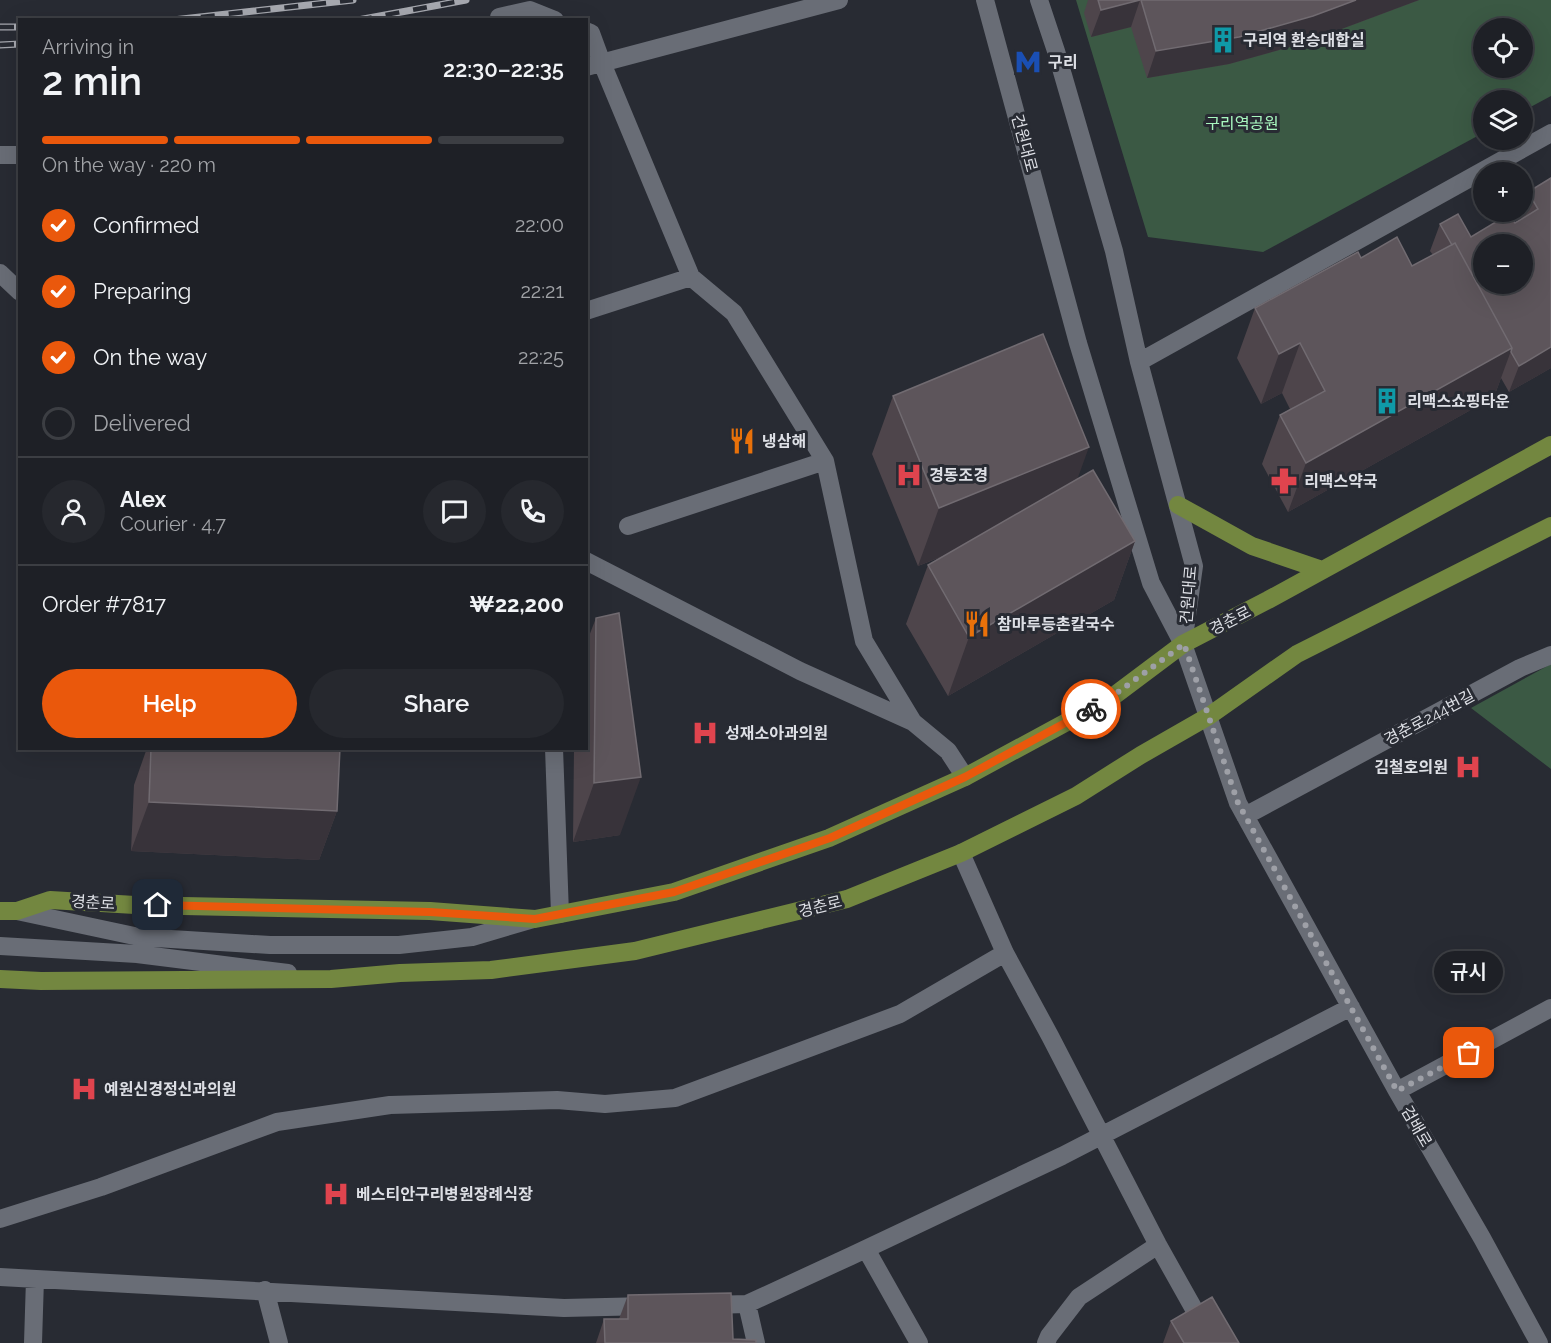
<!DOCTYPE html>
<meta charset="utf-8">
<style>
:root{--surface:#1e2026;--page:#26282e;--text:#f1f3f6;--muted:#a1a3a7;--line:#3c3e43;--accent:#ea580c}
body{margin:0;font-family:Raleway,"Noto Sans KR",sans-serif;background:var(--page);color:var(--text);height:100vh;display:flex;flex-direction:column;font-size:22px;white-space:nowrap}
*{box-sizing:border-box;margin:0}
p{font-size:20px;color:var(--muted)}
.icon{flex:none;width:33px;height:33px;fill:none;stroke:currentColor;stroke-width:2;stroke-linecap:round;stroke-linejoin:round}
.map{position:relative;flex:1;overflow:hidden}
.details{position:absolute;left:18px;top:18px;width:570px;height:732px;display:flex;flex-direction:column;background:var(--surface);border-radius:0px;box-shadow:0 6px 24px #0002,0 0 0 2px var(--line)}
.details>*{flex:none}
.controls{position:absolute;left:1473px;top:18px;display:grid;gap:12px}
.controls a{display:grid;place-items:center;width:60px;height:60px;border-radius:50%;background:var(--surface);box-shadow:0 6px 24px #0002,0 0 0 2px var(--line);font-size:30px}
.pin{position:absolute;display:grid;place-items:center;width:51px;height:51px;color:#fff;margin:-26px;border-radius:12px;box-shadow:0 3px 9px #0006}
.courier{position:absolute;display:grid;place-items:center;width:60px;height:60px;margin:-30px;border:4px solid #ea580c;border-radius:50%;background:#fff;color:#222;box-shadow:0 2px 8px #0007}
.bubble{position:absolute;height:42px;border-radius:21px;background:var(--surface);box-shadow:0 6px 24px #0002,0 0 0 2px var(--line);font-size:20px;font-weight:600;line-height:42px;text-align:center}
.summary em{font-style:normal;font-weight:600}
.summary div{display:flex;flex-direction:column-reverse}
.summary{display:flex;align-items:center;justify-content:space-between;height:102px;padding:0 24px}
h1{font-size:39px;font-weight:600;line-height:45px}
.bar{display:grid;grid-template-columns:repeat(4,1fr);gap:9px 6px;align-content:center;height:72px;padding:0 24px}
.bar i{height:8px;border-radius:4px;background:var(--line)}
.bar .active{background:var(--accent)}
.bar p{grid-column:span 4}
.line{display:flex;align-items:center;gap:15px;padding:0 24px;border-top:2px solid var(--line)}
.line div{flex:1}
.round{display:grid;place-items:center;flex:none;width:63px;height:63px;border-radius:32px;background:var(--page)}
ol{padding:0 24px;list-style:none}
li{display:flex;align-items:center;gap:18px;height:66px}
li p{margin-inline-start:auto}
li .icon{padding:6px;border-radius:50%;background:var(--accent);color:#fff;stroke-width:4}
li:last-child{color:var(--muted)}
li i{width:33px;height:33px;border:3px solid var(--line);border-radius:50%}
.button{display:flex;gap:12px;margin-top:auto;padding:12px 24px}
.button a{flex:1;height:69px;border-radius:36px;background:var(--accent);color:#fff;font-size:24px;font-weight:600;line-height:69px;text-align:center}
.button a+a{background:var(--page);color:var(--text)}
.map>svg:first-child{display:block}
.green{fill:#3b5944;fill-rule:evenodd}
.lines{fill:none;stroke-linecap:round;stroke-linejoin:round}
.minor{stroke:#696d76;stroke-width:18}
.major{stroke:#738740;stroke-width:18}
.rail-casing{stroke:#a6a8af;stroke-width:7}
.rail{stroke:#282b33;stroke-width:4.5;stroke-dasharray:14;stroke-linecap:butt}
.wall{fill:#4e454b}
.shaded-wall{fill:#38333a}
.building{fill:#5d555b;stroke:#716b71;stroke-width:1.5;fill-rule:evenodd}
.done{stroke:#9ea0a7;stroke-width:6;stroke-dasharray:0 10.8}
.route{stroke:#ea580c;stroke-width:8}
.labels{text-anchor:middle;stroke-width:6;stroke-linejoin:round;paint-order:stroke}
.poi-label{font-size:16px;font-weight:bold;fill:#dddfe5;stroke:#282b33;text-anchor:start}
.park-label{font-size:16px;fill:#a8f7bf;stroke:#282b33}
.street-label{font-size:16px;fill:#dddfe5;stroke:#282b33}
</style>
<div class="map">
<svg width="1551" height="1343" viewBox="0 0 1551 1343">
<rect width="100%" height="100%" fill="#282b33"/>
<!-- green -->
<path class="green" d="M1076 0H1551V96L1523 111 1522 100H1484L1483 133 1263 252 1148 237ZM1484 28H1522V68H1484Z
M1551 664V769L1471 708Z"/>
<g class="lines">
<!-- minor -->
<path class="minor" d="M985 0 1078 343 1151 583 1183 644 1238 803 1397 1091 1482 1238 1539 1343
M1039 0 1056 51 1114 251 1139 362 1194 566 1183 644
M499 20V17L530 10 555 20
M586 31 591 33 602 63 691 277 734 313 825 461 864 641 913 722
M586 67 839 0
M0 155H20
M0 273 20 292
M586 311 691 277
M1139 362 1551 133
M628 526 825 461
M586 561 800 671 913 722 948 751 965 777
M554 748 560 914
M1245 816 1520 668 1551 655
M961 853 1005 953 1050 1036 1158 1245 1213 1343
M17 911 139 937 270 945H399L472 937 533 919
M0 946 137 954 288 973
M1397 1091 1551 1008
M0 1219 101 1187 277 1122 390 1105 557 1100 605 1104 675 1098 900 1014 1005 953
M866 1249 919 1343
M0 1277 564 1308 648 1306
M265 1290 279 1343
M747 1304 756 1343
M709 1305 747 1304 851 1256 1062 1156 1351 1007
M33 1343 35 1279
M1046 1343 1049 1336 1079 1297 1158 1245"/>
<!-- major -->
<path class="major" d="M1178 505 1252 546 1322 570
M0 911H17L50 900 135 905 430 911 535 919 674 892 829 838 965 777 1111 698 1183 644 1268 600 1551 445
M0 979 41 981 331 979 400 973 491 970 635 951 847 899 961 853 1076 796 1141 755 1209 716 1297 654 1551 526"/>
<!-- rail casing -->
<g class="rail-casing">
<path id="rail" d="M173 20 353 0
M358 20 466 0
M0 27H20
M0 45 20 44"/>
</g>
<!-- rail -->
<use href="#rail" class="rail"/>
</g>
<!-- wall -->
<path class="wall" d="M1088 0H1419L1304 43 1229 64 1147 78 1131 27 1091 37 1084 13Z
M1551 178V368L1509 392 1501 378 1494 397 1288 512 1262 464 1280 415 1290 409 1282 393 1261 404 1237 358 1255 308 1361 258 1412 266 1433 255 1430 251 1440 224 1471 237 1515 223 1519 220 1518 219 1521 212H1522V207L1528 192Z
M893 396 1078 478 1135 541 1114 600 948 696 906 624 928 565 946 555 918 566 872 454Z
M596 618 620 835 573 842 574 748H586V644Z
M147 748H340L337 811 319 860 131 851 134 785Z
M628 1295 733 1339 756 1343H596L604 1319H619Z
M1171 1321 1239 1343H1163Z"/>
<!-- shaded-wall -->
<path class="shaded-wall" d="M1140 0 1131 27 1091 37 1101 10Z
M1356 0H1419L1304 43 1229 64 1147 78 1156 51Z
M1300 343 1282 393 1261 404 1279 354Z
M1551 347V368L1509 392 1519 366Z
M1512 348 1494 397 1288 512 1306 463Z
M1089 447 1068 505 918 566 939 508Z
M1135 541 1114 600 948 696 969 637Z
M641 777 620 835 573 842 594 783Z
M149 802 337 811 319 860 131 851Z"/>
<!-- building -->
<path class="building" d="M1098 0H1140L1101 10Z
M1141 0H1356L1313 16 1239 37 1156 51Z
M1551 178V347L1519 366 1511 352 1512 348 1455 243 1452 245 1440 224 1458 214 1471 237 1509 214 1515 223 1538 209 1528 192ZM1484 244H1522V284H1484Z
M1397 237 1412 266 1455 243 1512 348 1306 463 1280 415 1325 391 1300 343 1279 354 1255 308 1358 252 1361 258Z
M1043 334 1089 447 939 508 893 396Z
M1093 470 1135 541 969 637 928 565Z
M619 613 641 777 594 783 596 618Z
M151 748H340L337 811 149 802Z
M731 1293 733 1339 756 1340V1343H605L604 1319H628V1295Z
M1212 1297 1239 1343H1184L1171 1321Z"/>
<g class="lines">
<!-- done -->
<path class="done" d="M1091 709 1110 698 1184 644 1238 803 1397 1091 1469 1053"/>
<!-- route -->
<path class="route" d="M158 905 430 912 535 919 674 892 830 838 965 777 1091 709"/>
</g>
<!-- icons -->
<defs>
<g id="building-bare" transform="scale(2.07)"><path d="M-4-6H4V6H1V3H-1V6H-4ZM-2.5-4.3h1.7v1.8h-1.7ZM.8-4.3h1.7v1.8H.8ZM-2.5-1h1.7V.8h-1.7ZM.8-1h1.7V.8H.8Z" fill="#0f9aa8" stroke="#282b33" stroke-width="2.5" paint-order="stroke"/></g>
<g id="metro-bare" transform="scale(2.07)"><path d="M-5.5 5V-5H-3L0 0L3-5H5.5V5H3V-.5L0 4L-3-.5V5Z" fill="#1a4fb4" stroke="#282b33" stroke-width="2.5" paint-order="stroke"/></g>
<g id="restaurant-bare" transform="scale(2.07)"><path d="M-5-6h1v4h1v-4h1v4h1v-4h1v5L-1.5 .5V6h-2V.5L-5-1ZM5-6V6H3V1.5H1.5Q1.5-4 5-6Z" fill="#e8710a" stroke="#282b33" stroke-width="2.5" paint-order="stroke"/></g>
<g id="hospital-bare" transform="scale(2.07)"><path d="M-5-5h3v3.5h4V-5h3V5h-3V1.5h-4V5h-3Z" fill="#e0444e" stroke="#282b33" stroke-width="2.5" paint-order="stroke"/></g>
<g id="pharmacy-bare" transform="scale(2.07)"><path d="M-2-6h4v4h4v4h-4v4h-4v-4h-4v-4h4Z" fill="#e0444e" stroke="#282b33" stroke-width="2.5" paint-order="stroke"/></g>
</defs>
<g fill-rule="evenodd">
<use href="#building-bare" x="1223" y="40"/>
<use href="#metro-bare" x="1028" y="62"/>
<use href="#building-bare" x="1387" y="401"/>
<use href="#restaurant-bare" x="742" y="441"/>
<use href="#hospital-bare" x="909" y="475"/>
<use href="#pharmacy-bare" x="1284" y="481"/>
<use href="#restaurant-bare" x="977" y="624"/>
<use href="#hospital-bare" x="705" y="733"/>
<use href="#hospital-bare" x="1468" y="767"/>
<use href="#hospital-bare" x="84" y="1089"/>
<use href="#hospital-bare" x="336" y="1194"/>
</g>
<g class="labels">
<!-- poi labels -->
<g class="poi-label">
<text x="1243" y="46">구리역 환승대합실</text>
<text x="1048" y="68">구리</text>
<text x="1407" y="407">리맥스쇼핑타운</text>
<text x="762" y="447">냉삼해</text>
<text x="929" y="481">경동조경</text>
<text x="1304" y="487">리맥스약국</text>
<text x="997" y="630">참마루등촌칼국수</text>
<text x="725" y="739">성재소아과의원</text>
<text x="1448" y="773" text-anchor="end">김철호의원</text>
<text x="104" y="1095">예원신경정신과의원</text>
<text x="356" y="1200">베스티안구리병원장례식장</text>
</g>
<!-- park labels -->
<g class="park-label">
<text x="1242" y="129">구리역공원</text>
</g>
<!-- street labels -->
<g class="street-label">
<text transform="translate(1025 143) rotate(75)" y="6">건원대로</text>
<text transform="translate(1188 595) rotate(-85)" y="6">건원대로</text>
<text transform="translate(1230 620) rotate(-27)" y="6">경춘로</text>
<text transform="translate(1429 717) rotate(-28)" y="6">경춘로244번길</text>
<text transform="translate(93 902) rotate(3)" y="6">경춘로</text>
<text transform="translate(820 906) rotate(-14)" y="6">경춘로</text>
<text transform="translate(1417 1126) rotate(60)" y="6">검배로</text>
</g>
</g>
</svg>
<div class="controls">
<a><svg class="icon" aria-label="locate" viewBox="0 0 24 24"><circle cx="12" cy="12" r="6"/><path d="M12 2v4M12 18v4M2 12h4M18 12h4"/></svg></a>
<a><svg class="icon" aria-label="layers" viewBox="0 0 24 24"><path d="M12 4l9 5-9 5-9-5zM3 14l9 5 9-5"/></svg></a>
<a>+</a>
<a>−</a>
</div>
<div class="pin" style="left:1469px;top:1053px;background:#ea580c"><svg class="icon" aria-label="bag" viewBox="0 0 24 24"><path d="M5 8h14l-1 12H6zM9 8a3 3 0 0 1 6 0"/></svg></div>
<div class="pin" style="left:158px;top:905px;background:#1f2937"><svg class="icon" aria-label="home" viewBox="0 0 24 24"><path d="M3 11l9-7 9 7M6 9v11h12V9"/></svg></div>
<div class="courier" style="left:1091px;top:709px"><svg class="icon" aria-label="bike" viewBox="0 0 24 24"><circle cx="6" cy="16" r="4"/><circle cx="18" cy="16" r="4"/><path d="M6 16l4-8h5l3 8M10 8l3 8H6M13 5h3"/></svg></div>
<div class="bubble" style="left:1434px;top:951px;width:69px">규시</div>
<section class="details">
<div class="summary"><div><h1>2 min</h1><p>Arriving in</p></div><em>22:30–22:35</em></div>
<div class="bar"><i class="active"></i><i class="active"></i><i class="active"></i><i></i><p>On the way · 220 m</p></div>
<ol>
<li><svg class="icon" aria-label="check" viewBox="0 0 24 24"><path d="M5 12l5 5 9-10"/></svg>Confirmed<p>22:00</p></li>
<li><svg class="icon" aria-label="check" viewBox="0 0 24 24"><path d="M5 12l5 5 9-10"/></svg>Preparing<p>22:21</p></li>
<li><svg class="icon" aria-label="check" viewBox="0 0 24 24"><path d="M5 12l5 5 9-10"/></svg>On the way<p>22:25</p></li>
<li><i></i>Delivered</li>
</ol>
<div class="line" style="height:108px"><a class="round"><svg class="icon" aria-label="person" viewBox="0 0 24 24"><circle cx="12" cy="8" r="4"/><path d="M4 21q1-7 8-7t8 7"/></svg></a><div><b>Alex</b><p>Courier · 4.7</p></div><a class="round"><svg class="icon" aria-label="chat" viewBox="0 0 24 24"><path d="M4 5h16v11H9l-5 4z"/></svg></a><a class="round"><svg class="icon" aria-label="phone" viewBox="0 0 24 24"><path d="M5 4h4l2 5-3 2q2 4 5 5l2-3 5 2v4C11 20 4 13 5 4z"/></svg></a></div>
<div class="line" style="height:78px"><div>Order #7817</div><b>₩22,200</b></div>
<div class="button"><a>Help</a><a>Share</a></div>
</section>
</div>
